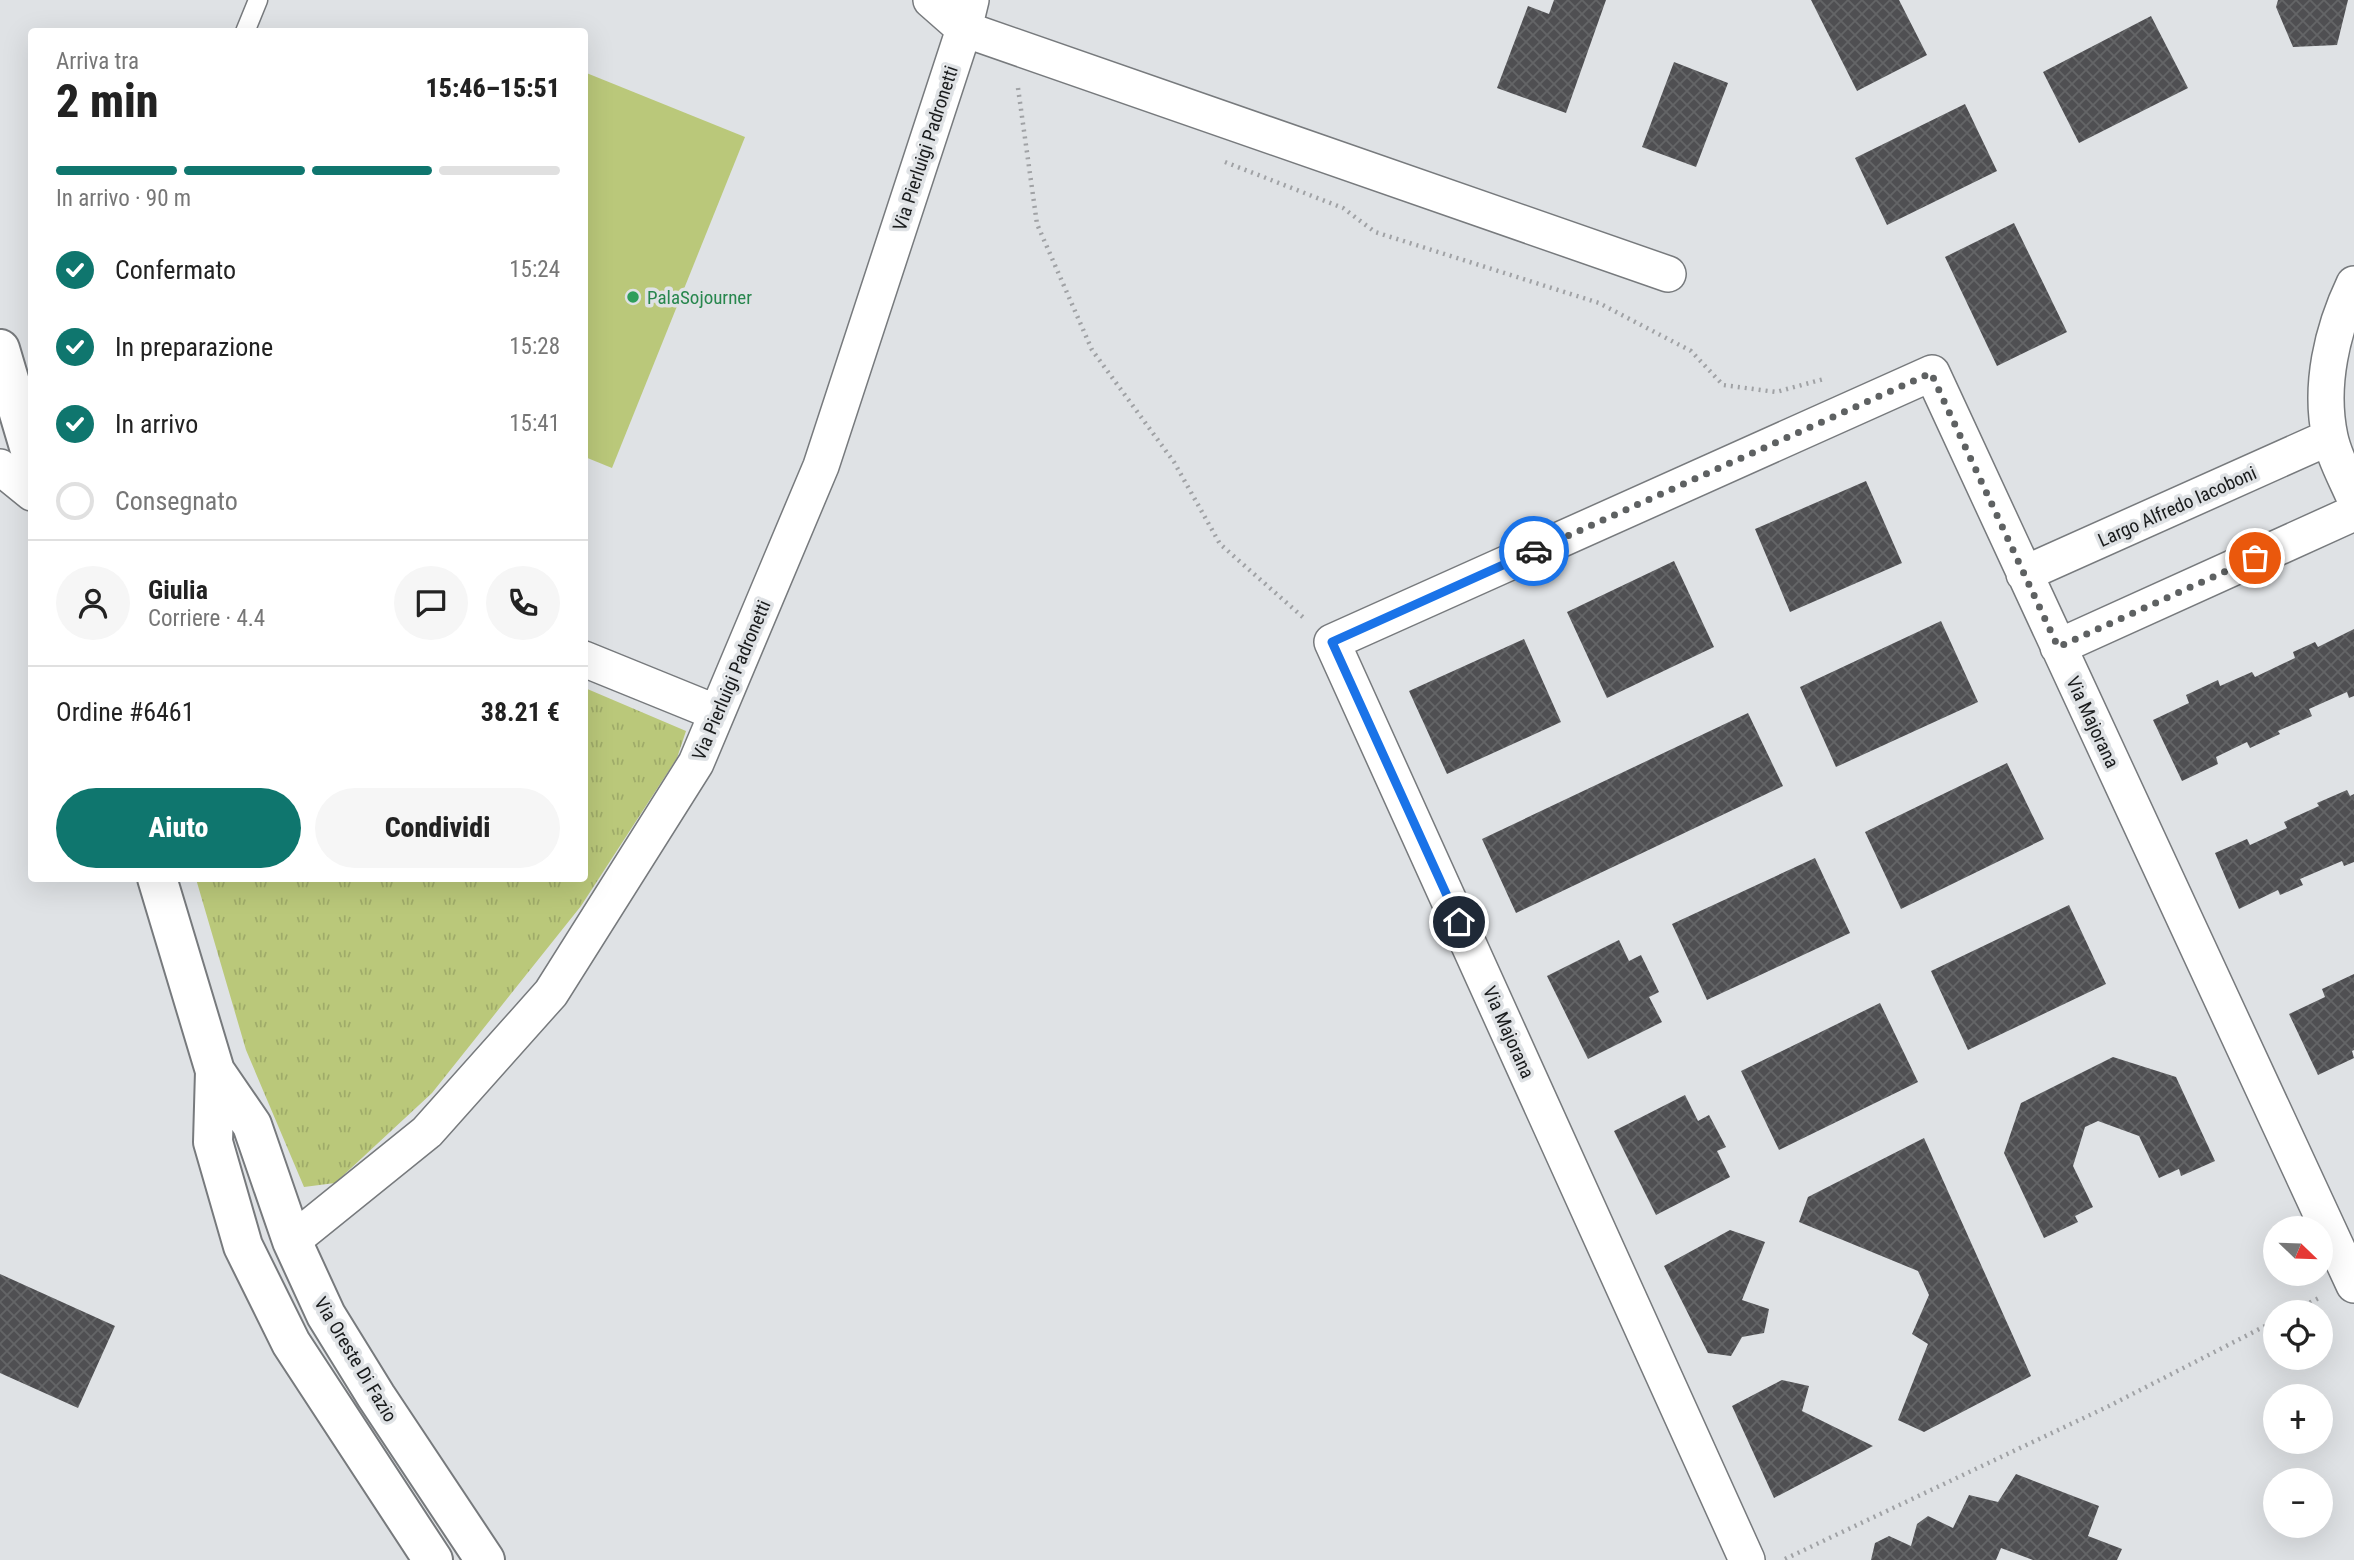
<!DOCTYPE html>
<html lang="it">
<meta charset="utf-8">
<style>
:root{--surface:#fff;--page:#f6f6f6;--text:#222;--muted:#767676;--line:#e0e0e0;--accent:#0f766e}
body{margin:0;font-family:"Roboto Condensed",sans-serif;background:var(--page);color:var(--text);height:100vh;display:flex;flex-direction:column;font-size:26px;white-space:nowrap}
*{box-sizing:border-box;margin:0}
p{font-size:23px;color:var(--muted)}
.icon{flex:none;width:38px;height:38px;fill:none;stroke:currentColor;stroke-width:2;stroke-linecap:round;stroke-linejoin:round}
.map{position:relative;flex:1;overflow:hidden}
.drawer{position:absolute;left:28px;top:28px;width:560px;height:854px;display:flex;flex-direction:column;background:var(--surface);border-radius:7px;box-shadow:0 7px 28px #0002}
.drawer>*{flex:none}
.needle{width:46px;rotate:113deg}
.buttons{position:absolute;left:2263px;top:1216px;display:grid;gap:14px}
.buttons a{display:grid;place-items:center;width:70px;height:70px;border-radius:50%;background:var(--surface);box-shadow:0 7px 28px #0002;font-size:35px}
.pin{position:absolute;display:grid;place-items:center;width:60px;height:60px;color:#fff;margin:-30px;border:4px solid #fff;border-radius:50%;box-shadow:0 2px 7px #0007}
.courier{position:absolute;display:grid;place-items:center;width:70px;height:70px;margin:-35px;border:5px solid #1a73e8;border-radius:50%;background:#fff;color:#222;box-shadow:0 2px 9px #0007}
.summary em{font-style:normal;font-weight:800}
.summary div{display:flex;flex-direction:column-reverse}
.summary{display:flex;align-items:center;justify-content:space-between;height:119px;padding:0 28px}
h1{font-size:46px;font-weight:800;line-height:52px}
.bar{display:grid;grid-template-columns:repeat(4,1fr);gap:10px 7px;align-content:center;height:84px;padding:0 28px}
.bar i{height:9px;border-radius:5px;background:var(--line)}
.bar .on{background:var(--accent)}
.bar p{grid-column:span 4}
.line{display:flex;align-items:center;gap:18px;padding:0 28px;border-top:2px solid var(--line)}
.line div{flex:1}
.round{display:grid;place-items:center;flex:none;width:74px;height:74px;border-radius:37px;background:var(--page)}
ol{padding:0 28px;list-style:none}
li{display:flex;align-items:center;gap:21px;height:77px}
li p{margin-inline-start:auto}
li .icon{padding:7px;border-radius:50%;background:var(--accent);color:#fff;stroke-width:4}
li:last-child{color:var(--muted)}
li i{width:38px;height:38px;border:4px solid var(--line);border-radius:50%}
.action{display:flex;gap:14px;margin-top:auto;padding:14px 28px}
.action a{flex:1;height:80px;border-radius:42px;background:var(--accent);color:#fff;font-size:28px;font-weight:800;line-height:80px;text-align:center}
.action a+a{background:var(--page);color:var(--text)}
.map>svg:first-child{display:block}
.grass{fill:url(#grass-tufts)}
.garden{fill:#bac87a}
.building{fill:url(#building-cross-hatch)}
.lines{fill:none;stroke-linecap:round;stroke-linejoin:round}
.service-casing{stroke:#777a7d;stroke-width:21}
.minor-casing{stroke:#777a7d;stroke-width:38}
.tertiary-casing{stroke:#777a7d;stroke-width:42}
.path{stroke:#a0a2a5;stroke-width:4.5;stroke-dasharray:2 5;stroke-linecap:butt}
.service{stroke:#fff;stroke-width:18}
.minor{stroke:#fff;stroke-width:35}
.tertiary{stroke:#fff;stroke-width:38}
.done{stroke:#5e6162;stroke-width:7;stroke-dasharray:0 12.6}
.route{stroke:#1a73e8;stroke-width:9}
.leisure-dot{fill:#2e9e5b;stroke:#dfe2e5;stroke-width:2.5}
.labels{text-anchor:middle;stroke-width:7;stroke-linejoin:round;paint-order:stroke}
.street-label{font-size:19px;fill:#191b1c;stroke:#dfe2e5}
.leisure-label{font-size:19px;fill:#27864d;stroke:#dfe2e5;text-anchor:start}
</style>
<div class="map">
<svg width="2354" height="1560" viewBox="0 0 2354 1560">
<defs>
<pattern id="grass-tufts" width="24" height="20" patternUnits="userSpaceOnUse" patternTransform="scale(1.75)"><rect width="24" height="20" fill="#bac87a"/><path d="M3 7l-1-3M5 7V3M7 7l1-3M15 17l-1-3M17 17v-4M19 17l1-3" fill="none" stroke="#9fab69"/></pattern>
<pattern id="building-cross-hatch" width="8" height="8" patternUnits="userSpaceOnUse" patternTransform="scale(1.75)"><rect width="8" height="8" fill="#4f4f52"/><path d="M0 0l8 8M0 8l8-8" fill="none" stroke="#646567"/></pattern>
</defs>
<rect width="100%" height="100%" fill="#dfe2e5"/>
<!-- grass -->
<path class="grass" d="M585 688 686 731 677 758 581 906 432 1093 335 1183 304 1187 246 1050 196 879 584 878Z"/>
<!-- garden -->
<path class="garden" d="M584 72 745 137 612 468 585 457Z"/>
<!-- building -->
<path class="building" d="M1554 0H1606L1566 113 1497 88 1528 6 1549 14Z
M1811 0H1899L1927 55 1857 91Z
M2278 0H2348L2337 45 2293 47 2276 7Z
M2151 16 2188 88 2079 143 2043 72Z
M1674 62 1728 83 1696 167 1642 147Z
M1965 104 1997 171 1887 225 1855 158Z
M2014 223 2067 332 1997 366 1945 257Z
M1866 481 1902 563 1790 612 1755 529Z
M1674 561 1714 647 1607 698 1567 612Z
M1941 621 1978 702 1836 767 1800 687Z
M2354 629V696L2349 698 2347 692 2309 709 2312 716 2278 731 2280 734 2250 748 2247 742 2216 757 2218 764 2182 781 2153 720 2189 703 2186 695 2218 680 2220 686 2252 672 2255 677 2295 658 2293 652 2315 642 2318 647Z
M1524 639 1561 722 1447 774 1409 691Z
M1748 713 1783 786 1516 913 1482 839Z
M2007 763 2044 839 1901 909 1865 832Z
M2347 790 2350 796 2354 794V862L2344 866 2342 861 2300 879 2303 885 2280 895 2278 890 2239 909 2215 853 2247 839 2250 845 2287 828 2284 822 2319 806 2317 803Z
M1815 858 1850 933 1707 1000 1672 924Z
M2069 905 2106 984 1968 1050 1931 971Z
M1619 940 1629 961 1641 955 1659 992 1649 997 1662 1022 1588 1059 1547 976Z
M2354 974V1050L2352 1051 2354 1058 2318 1075 2289 1014 2325 997 2322 989Z
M1880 1003 1918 1082 1779 1150 1741 1071Z
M2113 1057 2176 1077 2215 1161 2181 1176 2179 1169 2159 1178 2139 1136 2098 1121 2085 1127 2073 1166 2093 1207 2075 1216 2078 1222 2044 1238 2004 1153 2021 1103Z
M1685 1095 1698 1121 1709 1115 1726 1147 1717 1151 1730 1177 1656 1215 1614 1131Z
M1924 1138 2031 1376 1924 1432 1898 1420 1928 1344 1912 1334 1929 1295 1918 1271 1799 1222 1808 1197Z
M1730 1230 1765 1242 1742 1300 1769 1309 1764 1333 1742 1337 1731 1356 1708 1353 1664 1266Z
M0 1274 115 1326 78 1408 0 1373Z
M1782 1380 1809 1386 1802 1411 1873 1446 1774 1498 1732 1406Z
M2016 1474 2099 1506 2088 1536 2122 1549 2117 1560H2033L2001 1548 1996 1560H1871L1875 1543 1889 1536 1911 1546 1917 1524 1928 1516 1953 1528 1969 1495 1998 1502Z"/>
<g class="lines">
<!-- service casing -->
<g class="service-casing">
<path id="service" d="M245 32 258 0"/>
</g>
<!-- minor casing -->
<g class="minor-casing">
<path id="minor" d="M931 0 964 29 1668 274
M2354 284C2332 330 2319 386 2330 437 2334 457 2346 478 2354 497
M0 467 32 493
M2024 574 2330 437
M2058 647 2354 513
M584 659 717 713
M292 1241 427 1132 551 993 696 763 821 466 964 29 971 0
M1747 1560 1332 642 1932 373 2354 1285"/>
</g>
<!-- tertiary casing -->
<g class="tertiary-casing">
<path id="tertiary" d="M0 349 32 457
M157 878 215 1071 252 1125 292 1241 326 1315 376 1396 485 1560
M215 1071 213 1142 243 1246 291 1343 433 1560"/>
</g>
<!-- path -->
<path class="path" d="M1018 88 1037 224 1092 350 1174 462 1220 544 1305 619
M1225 162 1343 208 1375 232 1599 303 1691 351 1723 385 1776 392 1824 379
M2291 1312 2319 1298
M1785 1559 2109 1406 2275 1321"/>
<!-- service -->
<use href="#service" class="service"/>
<!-- minor -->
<use href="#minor" class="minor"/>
<!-- tertiary -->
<use href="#tertiary" class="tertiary"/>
</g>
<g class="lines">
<!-- done -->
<path class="done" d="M1534 551 1931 373 2058 647 2255 558"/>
<!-- route -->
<path class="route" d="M1459 922 1332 642 1534 551"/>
</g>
<!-- markers -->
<circle class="leisure-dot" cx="633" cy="297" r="7"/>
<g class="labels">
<!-- street labels -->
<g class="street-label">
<text transform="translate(925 148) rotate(-72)" y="7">Via Pierluigi Padronetti</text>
<text transform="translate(2177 506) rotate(-24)" y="7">Largo Alfredo Iacoboni</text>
<text transform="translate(731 680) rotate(-67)" y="7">Via Pierluigi Padronetti</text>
<text transform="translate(2093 722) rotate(65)" y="7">Via Majorana</text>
<text transform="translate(1509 1032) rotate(66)" y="7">Via Majorana</text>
<text transform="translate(356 1359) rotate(59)" y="7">Via Oreste Di Fazio</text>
</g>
<!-- leisure labels -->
<g class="leisure-label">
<text x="647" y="304">PalaSojourner</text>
</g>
</g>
</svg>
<div class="buttons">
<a><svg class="needle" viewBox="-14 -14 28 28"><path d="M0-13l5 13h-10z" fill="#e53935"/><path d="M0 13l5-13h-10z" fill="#767676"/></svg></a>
<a><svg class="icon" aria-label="locate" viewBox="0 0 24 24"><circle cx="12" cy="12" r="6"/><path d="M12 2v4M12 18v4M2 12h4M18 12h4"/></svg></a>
<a>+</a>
<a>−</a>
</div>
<div class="pin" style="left:2255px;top:558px;background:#ea580c"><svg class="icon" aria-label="bag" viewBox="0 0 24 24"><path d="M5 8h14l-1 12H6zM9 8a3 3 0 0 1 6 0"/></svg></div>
<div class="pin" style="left:1459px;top:922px;background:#1f2937"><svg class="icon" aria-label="home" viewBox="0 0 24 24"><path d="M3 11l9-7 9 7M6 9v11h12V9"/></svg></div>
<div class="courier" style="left:1534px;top:551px"><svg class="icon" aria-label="car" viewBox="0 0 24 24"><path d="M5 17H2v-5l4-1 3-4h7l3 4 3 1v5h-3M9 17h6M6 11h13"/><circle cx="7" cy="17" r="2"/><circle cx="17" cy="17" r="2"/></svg></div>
<section class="drawer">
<div class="summary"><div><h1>2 min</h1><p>Arriva tra</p></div><em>15:46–15:51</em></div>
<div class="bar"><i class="on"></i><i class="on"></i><i class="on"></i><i></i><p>In arrivo · 90 m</p></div>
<ol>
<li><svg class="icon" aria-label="check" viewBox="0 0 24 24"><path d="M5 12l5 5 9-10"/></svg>Confermato<p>15:24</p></li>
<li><svg class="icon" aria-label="check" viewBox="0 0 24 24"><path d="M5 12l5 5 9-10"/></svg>In preparazione<p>15:28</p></li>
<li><svg class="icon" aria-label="check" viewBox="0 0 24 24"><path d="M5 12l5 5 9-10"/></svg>In arrivo<p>15:41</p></li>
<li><i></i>Consegnato</li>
</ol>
<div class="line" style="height:126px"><a class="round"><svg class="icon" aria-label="person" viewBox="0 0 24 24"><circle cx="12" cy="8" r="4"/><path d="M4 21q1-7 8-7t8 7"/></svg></a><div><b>Giulia</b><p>Corriere · 4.4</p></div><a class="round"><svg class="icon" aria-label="chat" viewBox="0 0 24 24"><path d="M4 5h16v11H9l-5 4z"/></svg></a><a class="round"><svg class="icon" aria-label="phone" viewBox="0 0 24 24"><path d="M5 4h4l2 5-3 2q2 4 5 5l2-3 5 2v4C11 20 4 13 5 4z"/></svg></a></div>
<div class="line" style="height:91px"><div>Ordine #6461</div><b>38.21 €</b></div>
<div class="action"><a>Aiuto</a><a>Condividi</a></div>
</section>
</div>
